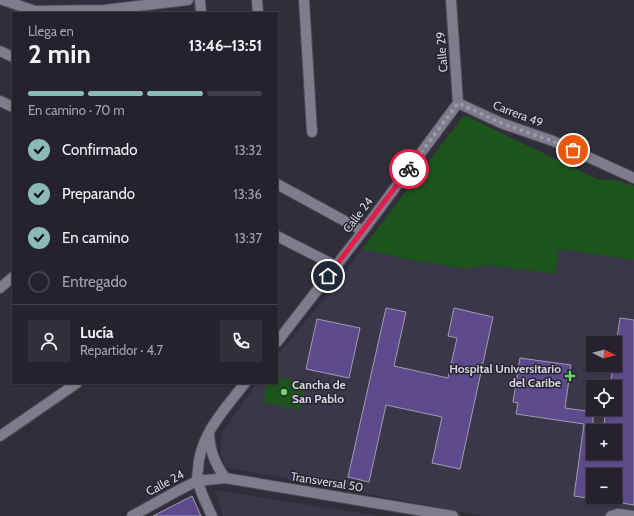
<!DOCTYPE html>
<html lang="es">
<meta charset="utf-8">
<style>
:root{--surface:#25222d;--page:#312f39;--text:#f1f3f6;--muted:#a3a4aa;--line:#423f49;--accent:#8bbbb9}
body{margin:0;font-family:Cabin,sans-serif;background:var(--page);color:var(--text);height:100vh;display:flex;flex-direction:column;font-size:15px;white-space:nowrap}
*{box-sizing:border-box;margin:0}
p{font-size:13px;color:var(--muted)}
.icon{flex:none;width:22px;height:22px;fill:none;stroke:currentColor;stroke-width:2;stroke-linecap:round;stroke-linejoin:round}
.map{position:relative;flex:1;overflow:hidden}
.side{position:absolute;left:12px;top:12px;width:266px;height:372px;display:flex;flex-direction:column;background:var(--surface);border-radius:0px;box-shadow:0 1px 3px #0004,0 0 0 1px var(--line)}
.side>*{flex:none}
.needle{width:26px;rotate:96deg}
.controls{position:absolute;left:586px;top:336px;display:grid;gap:8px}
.controls a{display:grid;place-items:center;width:36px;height:36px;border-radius:0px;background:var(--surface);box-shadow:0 1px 3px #0004,0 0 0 1px var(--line);font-size:20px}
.pin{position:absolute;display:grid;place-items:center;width:34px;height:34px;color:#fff;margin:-17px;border:2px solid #fff;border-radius:50%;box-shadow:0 1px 4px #0007}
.courier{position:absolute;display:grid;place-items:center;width:40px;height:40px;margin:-20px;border:3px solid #e11d48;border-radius:50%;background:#fff;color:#222;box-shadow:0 1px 5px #0007}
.headline em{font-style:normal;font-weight:800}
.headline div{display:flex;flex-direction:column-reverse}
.headline{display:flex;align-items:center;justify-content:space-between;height:68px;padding:0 16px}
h1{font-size:26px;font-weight:800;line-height:30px}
.bar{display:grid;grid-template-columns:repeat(4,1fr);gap:6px 4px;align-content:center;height:48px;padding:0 16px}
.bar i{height:5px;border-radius:3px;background:var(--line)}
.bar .current{background:var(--accent)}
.bar p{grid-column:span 4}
.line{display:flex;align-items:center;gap:10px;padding:0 16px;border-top:1px solid var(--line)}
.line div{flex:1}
.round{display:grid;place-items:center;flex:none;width:42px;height:42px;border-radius:0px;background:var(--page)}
ol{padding:0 16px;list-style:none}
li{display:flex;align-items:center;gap:12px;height:44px}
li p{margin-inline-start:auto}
li .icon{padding:4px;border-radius:50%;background:var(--accent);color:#111;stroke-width:4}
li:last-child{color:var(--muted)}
li i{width:22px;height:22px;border:2px solid var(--line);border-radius:50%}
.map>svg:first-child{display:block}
.built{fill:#3b374b;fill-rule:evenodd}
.green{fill:#1d541c}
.building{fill:#5d4a8c;stroke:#a09cae}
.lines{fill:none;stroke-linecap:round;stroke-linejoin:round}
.minor-casing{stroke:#4e4b57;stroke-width:12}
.minor{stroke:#807c8d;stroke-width:10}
.done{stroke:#9c9aa5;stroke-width:4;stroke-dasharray:0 7.2}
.route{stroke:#e11d48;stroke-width:5}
.poi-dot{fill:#68d465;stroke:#272431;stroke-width:1.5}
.labels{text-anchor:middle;stroke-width:3;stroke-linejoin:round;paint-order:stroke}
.street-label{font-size:12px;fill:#d6d4dd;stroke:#272431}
.poi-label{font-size:12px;font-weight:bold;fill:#d6d4dd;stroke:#272431;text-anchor:end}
</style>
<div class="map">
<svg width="634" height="516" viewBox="0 0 634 516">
<rect width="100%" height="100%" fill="#312e3c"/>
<!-- built -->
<path class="built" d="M362 249 406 259 468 269 489 265 555 274 559 249 634 260V516H485L225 467 221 453V434L257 383H277V356L340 279ZM593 343H615V365H593ZM593 387H615V409H593ZM593 431H615V453H593ZM593 475H615V497H593Z
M215 490 378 516H223Z"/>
<!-- green -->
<path class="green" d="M464 115 599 180 612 179 634 186V260L559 249 555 274 489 265 468 269 406 259 362 249Z
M277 377 306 383 300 410 263 402 267 383H277Z"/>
<!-- building -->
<path class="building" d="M386 308 406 312 394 366 448 378 457 338 448 336 454 308 493 317 460 469 432 463 442 417 386 405 369 482 348 477Z
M620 318 634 320V505L615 502V475H593V499L574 496 584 424 516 414 518 403 513 402 520 358 571 365 565 408 586 411 587 408H593V453H615V431H603L606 409H615V387H610L613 365H615V352Z
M317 319 360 328 349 378 306 369Z
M192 496 201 516H153Z"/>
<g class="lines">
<!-- minor casing -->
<g class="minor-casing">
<path id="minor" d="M3 0 35 11 104 10 188 0
M200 0 201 13
M257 0 258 13
M304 0 312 132
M451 0 458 103
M0 51 13 57
M0 101 13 107
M458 103 501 123 553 141 634 178
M277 184 363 231
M277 236 336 266
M0 288 13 277
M277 342 363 231 458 103
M209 433C210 451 214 462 225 478
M0 436 77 383
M132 516 181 489 197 481 225 478 453 516
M212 516C207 505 201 494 198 482 197 478 197 474 198 470 199 435 225 409 245 383
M611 516 618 514 634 516"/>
</g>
<!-- minor -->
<use href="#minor" class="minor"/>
</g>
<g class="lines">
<!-- done -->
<path class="done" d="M409 169 458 103 501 123 552 141 573 150"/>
<!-- route -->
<path class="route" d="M328 276 409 169"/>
</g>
<!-- markers -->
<g class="poi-dot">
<path d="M568 370h4v4h4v4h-4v4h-4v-4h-4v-4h4z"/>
<circle cx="284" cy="392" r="4"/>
</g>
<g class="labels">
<!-- street labels -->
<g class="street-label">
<text transform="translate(442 52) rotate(-94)" y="4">Calle 29</text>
<text transform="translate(518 114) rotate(21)" y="4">Carrera 49</text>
<text transform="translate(358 215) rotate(-53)" y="4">Calle 24</text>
<text transform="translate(327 482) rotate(9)" y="4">Transversal 50</text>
<text transform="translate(165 483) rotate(-28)" y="4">Calle 24</text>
</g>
<!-- poi labels -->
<g class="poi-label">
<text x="561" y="373">Hospital Universitario<tspan x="561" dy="14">del Caribe</tspan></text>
<text x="292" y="389" text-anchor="start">Cancha de<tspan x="292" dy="14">San Pablo</tspan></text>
</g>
</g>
</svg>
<div class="controls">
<a><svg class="needle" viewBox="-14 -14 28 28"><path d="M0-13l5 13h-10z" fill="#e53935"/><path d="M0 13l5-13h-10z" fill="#a3a4aa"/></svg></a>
<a><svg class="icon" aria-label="locate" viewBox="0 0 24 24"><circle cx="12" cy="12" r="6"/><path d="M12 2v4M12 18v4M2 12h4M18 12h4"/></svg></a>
<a>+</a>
<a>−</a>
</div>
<div class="pin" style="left:573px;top:150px;background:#ea580c"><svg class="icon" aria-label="bag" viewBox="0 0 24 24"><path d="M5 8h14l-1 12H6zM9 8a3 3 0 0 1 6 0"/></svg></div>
<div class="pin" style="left:328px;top:276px;background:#1f2937"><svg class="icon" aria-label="home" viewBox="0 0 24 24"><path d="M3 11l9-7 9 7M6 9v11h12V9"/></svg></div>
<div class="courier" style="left:409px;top:169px"><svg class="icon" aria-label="bike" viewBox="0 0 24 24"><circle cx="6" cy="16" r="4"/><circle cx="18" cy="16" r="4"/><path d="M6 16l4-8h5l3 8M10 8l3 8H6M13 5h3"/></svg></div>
<section class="side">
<div class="headline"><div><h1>2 min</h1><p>Llega en</p></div><em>13:46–13:51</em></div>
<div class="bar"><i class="current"></i><i class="current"></i><i class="current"></i><i></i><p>En camino · 70 m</p></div>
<ol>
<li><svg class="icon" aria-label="check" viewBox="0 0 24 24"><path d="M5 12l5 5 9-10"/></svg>Confirmado<p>13:32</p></li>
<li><svg class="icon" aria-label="check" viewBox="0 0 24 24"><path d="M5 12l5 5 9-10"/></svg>Preparando<p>13:36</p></li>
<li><svg class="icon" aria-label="check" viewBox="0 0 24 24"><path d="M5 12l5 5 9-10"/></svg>En camino<p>13:37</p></li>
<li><i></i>Entregado</li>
</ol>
<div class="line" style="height:72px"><a class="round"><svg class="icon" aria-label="person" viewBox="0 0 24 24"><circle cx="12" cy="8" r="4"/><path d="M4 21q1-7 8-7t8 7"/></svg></a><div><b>Lucía</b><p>Repartidor · 4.7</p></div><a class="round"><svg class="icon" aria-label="phone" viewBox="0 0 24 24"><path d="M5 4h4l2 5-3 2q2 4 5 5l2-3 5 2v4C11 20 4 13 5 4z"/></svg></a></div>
</section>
</div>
